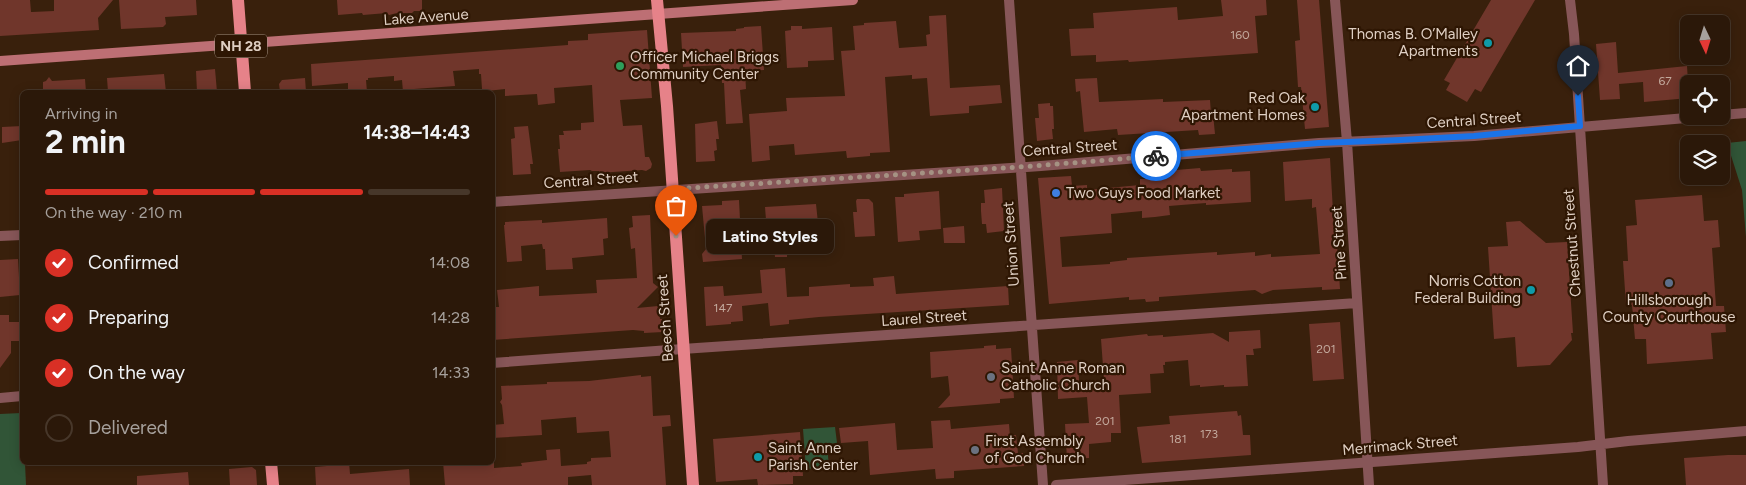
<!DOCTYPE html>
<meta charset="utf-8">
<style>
:root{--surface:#2b1809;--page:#332112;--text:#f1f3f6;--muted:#a6a09c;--line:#47372a;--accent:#d93025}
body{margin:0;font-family:Figtree,sans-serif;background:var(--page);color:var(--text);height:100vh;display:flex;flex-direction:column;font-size:19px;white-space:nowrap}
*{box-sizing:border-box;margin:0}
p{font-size:16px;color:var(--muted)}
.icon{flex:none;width:28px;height:28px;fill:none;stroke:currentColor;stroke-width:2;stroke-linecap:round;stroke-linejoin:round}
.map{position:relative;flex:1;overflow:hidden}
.sheet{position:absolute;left:20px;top:90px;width:475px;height:375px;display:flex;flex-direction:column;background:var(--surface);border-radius:8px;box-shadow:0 2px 12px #0003,0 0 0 1px var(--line)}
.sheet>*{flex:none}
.needle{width:32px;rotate:176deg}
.controls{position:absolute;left:1680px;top:15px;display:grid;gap:10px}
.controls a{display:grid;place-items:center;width:50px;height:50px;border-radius:8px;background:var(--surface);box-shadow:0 2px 12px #0003,0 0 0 1px var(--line);font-size:25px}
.pin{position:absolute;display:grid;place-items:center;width:42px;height:42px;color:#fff;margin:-51px -21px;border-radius:50% 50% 50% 0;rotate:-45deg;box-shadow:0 0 5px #0007}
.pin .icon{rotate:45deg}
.courier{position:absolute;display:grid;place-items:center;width:50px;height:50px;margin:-25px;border:4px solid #1a73e8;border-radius:50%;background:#fff;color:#222;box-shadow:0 1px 6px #0007}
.bubble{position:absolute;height:35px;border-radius:8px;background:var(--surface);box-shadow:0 2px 12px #0003,0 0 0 1px var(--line);font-size:16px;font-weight:700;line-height:35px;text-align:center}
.headline em{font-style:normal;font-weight:700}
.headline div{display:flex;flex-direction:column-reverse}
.headline{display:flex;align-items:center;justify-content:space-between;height:85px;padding:0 25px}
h1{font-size:32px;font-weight:700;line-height:38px}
.bar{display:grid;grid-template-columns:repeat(4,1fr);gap:8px 5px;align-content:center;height:60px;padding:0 25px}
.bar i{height:6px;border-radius:4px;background:var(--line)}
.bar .selected{background:var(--accent)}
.bar p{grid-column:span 4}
ol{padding:0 25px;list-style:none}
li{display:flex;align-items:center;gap:15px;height:55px}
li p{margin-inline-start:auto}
li .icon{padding:5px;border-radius:50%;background:var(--accent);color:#fff;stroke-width:4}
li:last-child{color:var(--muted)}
li i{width:28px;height:28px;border:2px solid var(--line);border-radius:50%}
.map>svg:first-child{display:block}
.green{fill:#315537}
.building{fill:#70362b}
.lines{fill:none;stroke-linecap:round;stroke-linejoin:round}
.street{stroke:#875658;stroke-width:10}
.secondary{stroke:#bd6f74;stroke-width:10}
.primary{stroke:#e68289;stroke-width:12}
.done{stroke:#a59283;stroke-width:5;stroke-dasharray:0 9}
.route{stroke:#1a73e8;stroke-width:6}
.culture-dot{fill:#0f9aa8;stroke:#2e1603;stroke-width:2}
.leisure-dot{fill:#2e9e5b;stroke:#2e1603;stroke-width:2}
.shop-dot{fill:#3f7fe0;stroke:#2e1603;stroke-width:2}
.service-dot{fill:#5c6f8a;stroke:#2e1603;stroke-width:2}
.worship-dot{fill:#6b7280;stroke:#2e1603;stroke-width:2}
.labels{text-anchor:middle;stroke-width:4.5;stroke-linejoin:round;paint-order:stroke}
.number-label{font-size:12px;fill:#c3a99d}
.shield{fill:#2e1603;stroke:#aa9889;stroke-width:1}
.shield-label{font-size:14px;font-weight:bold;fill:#dfcfc3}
.street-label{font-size:15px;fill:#dfcfc3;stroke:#2e1603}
.poi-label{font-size:15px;fill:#dfcfc3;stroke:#2e1603;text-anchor:start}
</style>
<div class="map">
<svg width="1746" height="485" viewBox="0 0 1746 485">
<rect width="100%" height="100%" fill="#39200c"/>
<!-- green -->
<path class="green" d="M1746 141V237L1742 190 1727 143Z
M21 413 22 462 25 463 26 485H0V414Z
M835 427 837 443 827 444 829 467 806 469 803 429Z"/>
<!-- building -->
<path class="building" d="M0 0H30L31 12H32L54 11V0H113L98 18 99 30 0 36Z
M119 0H196L197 15 165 17 166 24 163 27 121 29Z
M337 0H422V11H414L412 13H397L389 15 387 13 363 15 362 13 338 15Z
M1221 0H1266L1267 15 1255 16 1258 53 1129 62 1128 60 1096 62V55L1071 56 1069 29 1094 28 1093 13 1177 7 1178 20 1223 16Z
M1297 0H1319L1329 127 1305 129 1301 87H1298L1295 41 1300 40Z
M1491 0H1535L1481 92 1475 89 1467 102 1446 90 1450 83 1444 80Z
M946 15 950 88 1000 85 1002 103 969 106V113L930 116 927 78 912 79V75L885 77 890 152 870 153V156L847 158 846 151 795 155 794 144 769 146 770 160 752 162 749 114 787 111 786 98 845 96 841 51 855 50 853 26 864 25V23L896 21 899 48 927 46 926 35 930 34 929 16Z
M761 26 764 70 745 71 746 89 740 90 743 123 726 124 724 83H722L721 65 683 67 681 33 736 31V29L744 28V27Z
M791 26H802V29L832 27 834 60 808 61V67L787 68 785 31 791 30Z
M647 30 652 98 620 100 623 126 642 125 645 157H649L652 164 651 168 646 171 642 170 599 173V171H592L590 170 560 172 558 149H560L559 135H564L563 131 581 130V123L594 122 592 85 554 88 555 103 538 105 537 94 505 96V89L487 91 486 89H482L481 74H479V69L453 71 455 86 414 89V92H403L402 80 394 81V76L368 78V80H366L367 92H348V83L312 86 311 64 568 45V41L588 40V34Z
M1616 42 1618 73 1687 66 1689 98 1644 102 1643 82 1619 84 1620 99 1600 100 1596 44Z
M215 69 217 92H197L196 71Z
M164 74 166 92H108L107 78Z
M49 77 52 81 85 79 86 92H43V82L46 81Z
M305 78 306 92H280L279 84 282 80Z
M1097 78 1099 102 1163 99V102L1210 100 1211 114H1213L1215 134 1199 135 1198 130 1118 135 1117 129 1084 132 1080 91 1076 92 1075 79Z
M1050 103V106H1053L1054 129H1052L1053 139 1037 141 1035 118H1039L1038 104Z
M717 121 719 139H716L717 150 714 151 715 161 696 162 695 124Z
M22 126V140L2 143V127Z
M528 126 533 164H530L531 174 513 175 511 139 515 138 514 127Z
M1330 158 1334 230H1336L1340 289 1322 290V287L1273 290 1262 294 1255 290 1159 297V301L1146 302 1145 299 1129 300V297L1049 304 1038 178 1071 176 1072 186 1087 185V190L1140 185V179H1153L1152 172 1200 168 1201 171 1232 169V172L1250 171 1251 202 1206 205V203L1169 206 1170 215 1155 217 1142 218V211L1111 214 1112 233 1060 237 1062 267 1110 264V262L1127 260V258L1217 252V255L1255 252V256L1271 254V257L1320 254 1316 207 1312 208V199L1285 201 1283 162Z
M1002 188 1004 231 987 233 986 224H982L981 211V203H985L984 190Z
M939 191 941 229 919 231 920 240 898 242 895 197H904V194Z
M1702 195 1704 221 1718 220 1720 247 1712 248 1716 306H1724L1726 332 1711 333 1713 359 1647 364 1646 339H1635L1632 305H1626L1623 261H1628L1626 226 1637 225 1635 200Z
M857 199H869L873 203 875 236 855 237 853 212H857L856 201Z
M739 200 742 259 703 262 702 254 706 249 702 206 722 205V201Z
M816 204 818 223H821L823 247 787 250V257H775L774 246H768L765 207Z
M650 215 653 283 658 287 637 308 658 306 660 319H662L663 332 644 333V331L633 330 492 340V307H499L497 290 539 286V296L597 293 596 280 637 278 635 248 631 249 629 228 633 227 632 216Z
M607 218 608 238 603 239 604 255 572 258 573 269 546 270 545 249H543L542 244 521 246 522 261 507 262 504 225H505V222L542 220V223Z
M1520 221 1546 243 1567 242 1573 333H1571L1572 340 1550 365 1517 367 1515 337 1494 339 1488 247 1508 246 1506 222Z
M964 226 965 243H944L943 228Z
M18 259 20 295 0 297V260Z
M785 268 787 297 809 296V287L850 284V287L874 286 873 278 894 276 896 294 1008 286 1009 305 819 317 789 320V324L770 326 768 303 742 306 743 321 731 322V324L706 326 704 287 723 286 724 296 762 293 760 270Z
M0 315H9V322H20L21 338V341H11V353L0 368Z
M1340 322 1344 379 1313 381 1309 324Z
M1260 330 1261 348 1253 349 1254 355H1246L1248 386 1224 387V385L1200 387V385L1190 386 1188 360 1165 362V365H1163L1164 373 1150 374 1151 393 1119 395 1121 433H1111V442L1089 444V458L1067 459 1065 424 1089 423 1087 397 1058 399 1057 362 1078 360 1079 381 1104 380 1101 339 1147 334 1148 336 1163 335V337L1213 333 1229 342V332Z
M996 345V349L1011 348 1014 398 1000 399V403L938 408 950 395 948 376 931 378 930 352 984 348V346Z
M641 375V377L651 376 653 416 670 415 671 426 662 427 666 485H592L591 475 568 477V485H445L443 462H494V468L522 466 521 463 547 460 546 450 560 449 561 466 587 464V462L591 461V458L611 457 609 431 577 433 576 417 541 420 542 435 492 438V425L504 424 502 405 500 402 502 399 501 386 547 384V382L589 381Z
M1237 411 1238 416 1241 415 1243 435H1250L1251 455 1142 463 1137 427 1170 424 1169 416Z
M950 420 951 429 1009 424 1010 436 1016 435 1018 453H1023L1024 466 954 471V478L936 479 935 469 870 475 868 441 841 443 839 428 895 423 897 450 933 448 931 421Z
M800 432 803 476H793V484L758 485 757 479 716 482 713 439Z
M1728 455H1746V485H1686L1684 458Z
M327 462H349L350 474 409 469 410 485H316L315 467 327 466Z
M252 467 256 470 257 485H230L229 469Z
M188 472 189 485H137V476Z"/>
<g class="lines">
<!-- street -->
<path class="street" d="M1009 0 1043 485
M1335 0 1347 142 1369 485
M1570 0 1574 34 1603 485
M1721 115 1746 113
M492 202 1041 166 1319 143 1474 136 1710 116
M0 236 22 235
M492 363 697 348 1357 303
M0 398 22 396
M1056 485 1578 447 1628 441 1746 431"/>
<!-- secondary -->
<path class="secondary" d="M0 61 853 0"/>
<!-- primary -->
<path class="primary" d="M238 0 245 92
M657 0 667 106 693 485
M271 462 273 485"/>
</g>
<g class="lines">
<!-- done -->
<path class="done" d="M676 236 673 189 1034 166 1156 156"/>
<!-- route -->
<path class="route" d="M1156 156 1319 143 1400 140 1474 136 1580 126 1578 96"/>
</g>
<!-- markers -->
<g class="culture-dot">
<circle cx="1488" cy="43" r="5"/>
<circle cx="1315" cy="107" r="5"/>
<circle cx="1531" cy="290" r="5"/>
<circle cx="758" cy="457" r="5"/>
</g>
<circle class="leisure-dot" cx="620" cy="66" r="5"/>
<circle class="shop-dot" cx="1056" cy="193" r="5"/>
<circle class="service-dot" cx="1669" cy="283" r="5"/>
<g class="worship-dot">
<circle cx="991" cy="377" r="5"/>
<circle cx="975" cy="450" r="5"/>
</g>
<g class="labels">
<!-- number labels -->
<g class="number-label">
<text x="1240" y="39">160</text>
<text x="1665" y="85">67</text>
<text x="723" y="312">147</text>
<text x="1326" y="353">201</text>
<text x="1105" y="425">201</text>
<text x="1209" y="438">173</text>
<text x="1178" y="443">181</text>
</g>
<!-- shield labels -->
<rect class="shield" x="215" y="34.5" width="52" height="23" rx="4"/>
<g class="shield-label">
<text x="241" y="51">NH 28</text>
</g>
<!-- street labels -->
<g class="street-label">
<text transform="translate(426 17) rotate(-4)" y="5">Lake Avenue</text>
<text transform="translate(1474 120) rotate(-4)" y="5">Central Street</text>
<text transform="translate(1070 148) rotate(-4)" y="5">Central Street</text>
<text transform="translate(591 180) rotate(-4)" y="5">Central Street</text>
<text transform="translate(1339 243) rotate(-94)" y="5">Pine Street</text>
<text transform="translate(1572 243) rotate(-94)" y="5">Chestnut Street</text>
<text transform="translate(1011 244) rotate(-94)" y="5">Union Street</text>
<text transform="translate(665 318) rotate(-94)" y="5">Beech Street</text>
<text transform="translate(924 318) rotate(-4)" y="5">Laurel Street</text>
<text transform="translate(1400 445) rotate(-5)" y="5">Merrimack Street</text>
</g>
<!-- poi labels -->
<g class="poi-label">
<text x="1478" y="39" text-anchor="end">Thomas B. O’Malley<tspan x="1478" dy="17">Apartments</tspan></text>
<text x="630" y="62">Officer Michael Briggs<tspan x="630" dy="17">Community Center</tspan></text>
<text x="1305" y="103" text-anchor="end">Red Oak<tspan x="1305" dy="17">Apartment Homes</tspan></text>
<text x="1066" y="198">Two Guys Food Market</text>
<text x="1521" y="286" text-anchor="end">Norris Cotton<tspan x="1521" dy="17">Federal Building</tspan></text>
<text x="1669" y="305" text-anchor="middle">Hillsborough<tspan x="1669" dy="17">County Courthouse</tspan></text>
<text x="1001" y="373">Saint Anne Roman<tspan x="1001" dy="17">Catholic Church</tspan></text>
<text x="985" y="446">First Assembly<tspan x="985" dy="17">of God Church</tspan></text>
<text x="768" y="453">Saint Anne<tspan x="768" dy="17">Parish Center</tspan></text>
</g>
</g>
</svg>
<div class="controls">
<a><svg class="needle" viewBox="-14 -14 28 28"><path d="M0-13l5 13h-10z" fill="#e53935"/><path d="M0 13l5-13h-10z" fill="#a6a09c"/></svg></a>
<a><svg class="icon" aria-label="locate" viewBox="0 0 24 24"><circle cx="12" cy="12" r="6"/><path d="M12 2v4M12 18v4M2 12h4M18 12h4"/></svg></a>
<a><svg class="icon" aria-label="layers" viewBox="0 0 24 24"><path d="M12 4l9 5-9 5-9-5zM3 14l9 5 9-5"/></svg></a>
</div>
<div class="pin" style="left:676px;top:236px;background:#ea580c"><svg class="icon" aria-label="bag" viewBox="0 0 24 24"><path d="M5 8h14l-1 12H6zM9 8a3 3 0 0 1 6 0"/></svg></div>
<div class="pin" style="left:1578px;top:96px;background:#1f2937"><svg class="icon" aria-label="home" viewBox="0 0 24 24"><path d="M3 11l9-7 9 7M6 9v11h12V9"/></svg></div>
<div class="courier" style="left:1156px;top:156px"><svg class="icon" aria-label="bike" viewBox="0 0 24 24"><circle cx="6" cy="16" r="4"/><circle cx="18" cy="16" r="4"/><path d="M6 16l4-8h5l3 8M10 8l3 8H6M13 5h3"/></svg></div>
<div class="bubble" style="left:706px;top:219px;width:128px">Latino Styles</div>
<section class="sheet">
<div class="headline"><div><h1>2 min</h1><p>Arriving in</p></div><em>14:38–14:43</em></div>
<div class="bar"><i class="selected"></i><i class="selected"></i><i class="selected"></i><i></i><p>On the way · 210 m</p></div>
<ol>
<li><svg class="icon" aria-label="check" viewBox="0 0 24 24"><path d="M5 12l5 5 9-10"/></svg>Confirmed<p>14:08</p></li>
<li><svg class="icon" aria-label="check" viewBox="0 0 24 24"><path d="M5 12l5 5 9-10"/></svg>Preparing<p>14:28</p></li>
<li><svg class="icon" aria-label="check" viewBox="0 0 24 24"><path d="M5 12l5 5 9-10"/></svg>On the way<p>14:33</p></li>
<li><i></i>Delivered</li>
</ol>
</section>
</div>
